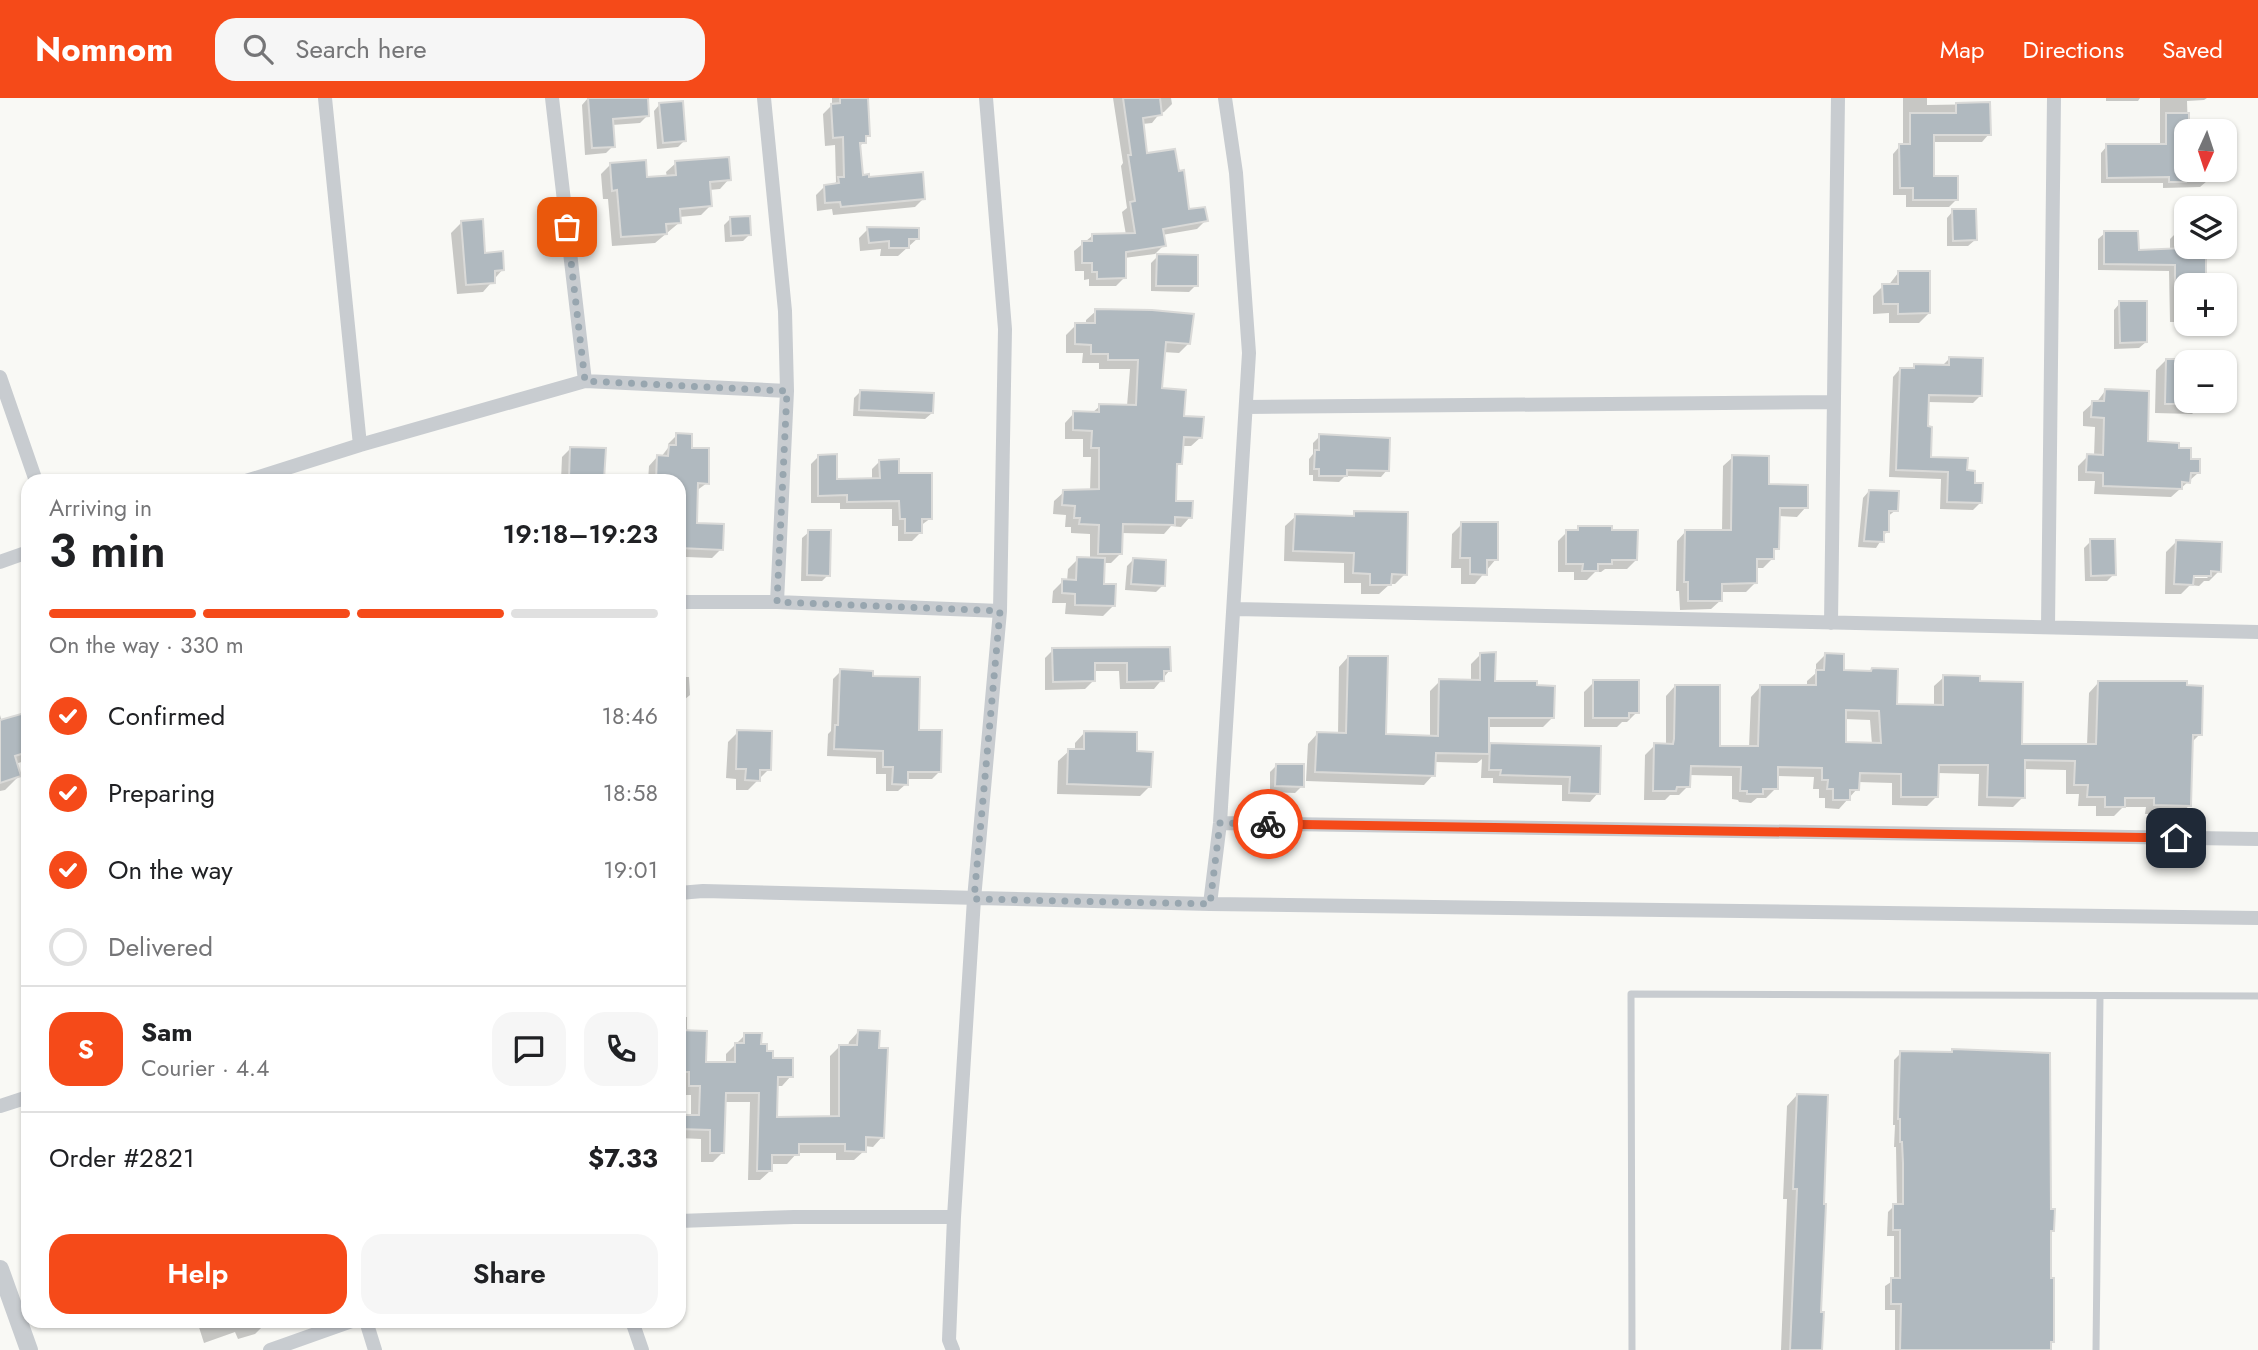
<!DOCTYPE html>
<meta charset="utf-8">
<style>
:root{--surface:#fff;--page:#f6f6f6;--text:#202124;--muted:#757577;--line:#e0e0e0;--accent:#f54a19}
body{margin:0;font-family:Jost,sans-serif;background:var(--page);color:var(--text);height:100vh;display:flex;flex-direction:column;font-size:26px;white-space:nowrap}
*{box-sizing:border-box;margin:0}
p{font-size:23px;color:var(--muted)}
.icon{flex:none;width:38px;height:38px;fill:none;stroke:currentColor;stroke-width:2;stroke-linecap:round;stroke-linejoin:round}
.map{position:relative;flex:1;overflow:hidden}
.panel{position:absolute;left:21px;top:376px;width:665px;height:854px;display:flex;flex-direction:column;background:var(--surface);border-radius:21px;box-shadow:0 2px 5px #0004}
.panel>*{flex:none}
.needle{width:46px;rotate:183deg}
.buttons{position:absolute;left:2174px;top:21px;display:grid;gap:14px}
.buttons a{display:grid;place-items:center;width:63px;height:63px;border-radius:14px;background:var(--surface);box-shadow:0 2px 5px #0004;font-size:35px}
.pin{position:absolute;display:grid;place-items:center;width:60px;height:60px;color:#fff;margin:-30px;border-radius:14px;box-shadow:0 4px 10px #0006}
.courier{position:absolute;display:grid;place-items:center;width:70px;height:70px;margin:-35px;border:5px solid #f54a19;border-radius:50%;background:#fff;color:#222;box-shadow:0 2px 9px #0007}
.head em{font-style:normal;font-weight:600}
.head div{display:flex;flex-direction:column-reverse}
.head{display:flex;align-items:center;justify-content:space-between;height:119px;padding:0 28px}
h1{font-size:46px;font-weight:600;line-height:52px}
.bar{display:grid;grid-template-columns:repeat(4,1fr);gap:10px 7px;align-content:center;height:84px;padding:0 28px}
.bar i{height:9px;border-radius:5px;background:var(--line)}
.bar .selected{background:var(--accent)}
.bar p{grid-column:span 4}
.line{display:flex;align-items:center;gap:18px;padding:0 28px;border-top:2px solid var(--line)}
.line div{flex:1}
.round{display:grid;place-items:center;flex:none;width:74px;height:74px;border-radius:21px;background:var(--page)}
ol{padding:0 28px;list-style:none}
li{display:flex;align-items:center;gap:21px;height:77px}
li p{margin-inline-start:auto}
li .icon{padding:7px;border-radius:50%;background:var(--accent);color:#fff;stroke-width:4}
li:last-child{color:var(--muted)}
li i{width:38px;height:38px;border:4px solid var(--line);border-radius:50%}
.button{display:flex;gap:14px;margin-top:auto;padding:14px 28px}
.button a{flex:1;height:80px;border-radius:21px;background:var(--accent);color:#fff;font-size:28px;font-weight:600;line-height:80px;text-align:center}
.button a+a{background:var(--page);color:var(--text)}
header{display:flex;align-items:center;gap:42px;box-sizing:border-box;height:98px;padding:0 35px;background:var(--accent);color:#fff}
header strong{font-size:33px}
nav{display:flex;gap:38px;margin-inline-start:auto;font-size:24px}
.search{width:490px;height:63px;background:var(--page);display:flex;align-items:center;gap:18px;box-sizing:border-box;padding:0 24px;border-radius:21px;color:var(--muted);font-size:26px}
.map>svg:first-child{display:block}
.shadow{fill:#0003;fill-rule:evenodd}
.building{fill:#b0b9bf;stroke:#dadad8;stroke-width:2;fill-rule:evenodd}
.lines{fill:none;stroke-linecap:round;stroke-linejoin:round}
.service{stroke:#c8ccd0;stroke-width:7}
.minor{stroke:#c8ccd0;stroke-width:14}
.tertiary{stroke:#c8ccd0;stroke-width:18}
.done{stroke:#98a6af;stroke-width:7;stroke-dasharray:0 12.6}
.route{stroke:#f54a19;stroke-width:9}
</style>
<header>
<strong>Nomnom</strong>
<div class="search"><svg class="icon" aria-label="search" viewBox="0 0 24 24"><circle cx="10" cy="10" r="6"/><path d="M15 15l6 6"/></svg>Search here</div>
<nav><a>Map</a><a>Directions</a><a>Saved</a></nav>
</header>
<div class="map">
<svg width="2258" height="1252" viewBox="0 0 2258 1252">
<rect width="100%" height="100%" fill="#f9f9f5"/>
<!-- shadow -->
<path class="shadow" d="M588 0H646L648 17 640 25 612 27 613 48 606 55 585 57 582 7Z
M832 0H867L868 37 859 50 862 79 923 101 915 109 833 117 832 111 817 113 816 97 825 88H833L836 84 835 47 825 48 823 16 832 7Z
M1113 0H1171L1172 6 1164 14 1160 15 1152 25 1142 26 1146 57 1188 114 1206 122 1197 131 1162 137 1164 147 1155 156 1124 160V180L1116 188H1089V181L1084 182V173H1075L1074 153 1092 138 1126 137 1122 114 1127 110 1121 68 1123 65Z
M1903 0H1927V7L1989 6V36L1982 44H1932L1933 80 1957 101 1949 109H1906V97H1893V56L1900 48H1903Z
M2106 0H2140L2138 3H2106Z
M2160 0H2207L2204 2 2187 3 2188 33H2186V72H2207V83L2200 89 2163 90V85H2101V55L2107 48H2160Z
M660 6 684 43 678 49 657 51 654 13Z
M676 65 729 81 720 91 709 92 710 108 701 117 679 119 680 124 655 145 612 148 608 101H603L601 76 611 66 646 81 667 79 666 74Z
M1953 113 1975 142 1968 148H1947V120Z
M730 121 750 136 743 143 725 144 724 127Z
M461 125 484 156 503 171 483 194 457 196 451 135Z
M868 131 918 140 898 158H880L881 151 860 153 859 140Z
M2105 135 2137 154 2170 153V141L2176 135H2186V149H2204V182H2211L2212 187H2186V224H2170L2169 173 2098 172V141Z
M1158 158 1196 187 1189 194 1151 193V165Z
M1898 175 1929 215 1919 225H1889V215L1873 216V198L1883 188H1888Z
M2120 205 2146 244 2139 250 2114 251V212Z
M1096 213 1188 246 1179 255 1163 254 1160 292 1201 339 1191 348H1181L1180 365 1175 371 1174 404 1190 419 1181 429 1171 428 1164 436 1121 435 1120 456 1111 465H1103L1102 487 1113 508 1103 518 1065 516 1066 505H1052L1053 493 1063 483H1067L1068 471 1078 461H1090V436L1071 435V429H1065L1066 417 1053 416 1054 403 1064 394 1090 393 1091 359H1083V341H1065V325L1074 315H1092L1100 308H1127L1130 271H1099V265H1082L1083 255H1066V237L1076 227H1086V222Z
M1950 260 1981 297 1973 305 1927 304 1929 360 1966 374 1981 404 1973 412 1940 411 1941 381 1889 379 1893 279 1900 271 1911 272 1915 268H1942Z
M2166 262 2203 263 2186 264V303H2207H2202V306L2192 316 2155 315 2156 272Z
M2105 293 2146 345 2177 352 2198 375 2171 399 2094 396 2095 383H2078V368L2088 358H2094L2095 329 2083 328V314L2093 305H2096Z
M860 294 932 315 925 321 853 318 854 300Z
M677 337 690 351 707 385 696 393V427L721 451 712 460 686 459 679 466V383H648L649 368 657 359H661L668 350V346Z
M1320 338 1387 372 1381 379 1345 378 1339 384 1313 383V377H1309V361L1313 356V345Z
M570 351 603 381 600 383H561L562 359Z
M819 358 835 382H872V371L880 363 897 377 931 420 920 428V435L912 443H898V428H892V411H840V405H811V366Z
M1733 359 1767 388 1806 409 1797 419 1778 418 1777 450 1772 455V461L1763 470H1755L1756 484 1746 494H1720L1721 502 1711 511 1680 512 1679 493H1676L1677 443 1686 433 1722 434 1723 368Z
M1869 393 1896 412 1887 419V433L1876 450 1858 449 1863 400Z
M1355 415 1405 476 1395 486H1390L1379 496H1361V485H1344V465L1284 463 1285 428 1296 418 1350 420Z
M1462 426 1496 461 1475 486H1461V470H1451L1452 436Z
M1579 430 1636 462 1627 471H1605L1601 474H1595L1587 482H1574V474H1558V443L1567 434H1575Z
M809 434 828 477 822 483H801L802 440Z
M2091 443 2114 476 2107 483H2085L2084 450Z
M2176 444 2219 473 2209 483H2204L2199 488 2190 487 2181 496H2165L2166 454ZM2185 476H2211L2207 480H2185Z
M1133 462 1163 487 1156 494 1125 492 1127 468Z
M1169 550V573L1154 591H1120L1119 573H1093L1094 582 1085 591 1045 592V560L1053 552Z
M1481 556 1494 584 1553 619 1543 629H1487V650L1490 647 1600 649 1598 695 1590 704 1562 703V687L1493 685V680H1481L1482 661 1477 665 1434 664 1433 677 1424 687 1306 683 1308 646 1317 636H1338L1339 569 1348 559 1384 638 1430 639V593L1440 583 1471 584V566Z
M1825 557 1842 574 1869 575 1872 571 1895 608 1934 609V588L1944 579 1978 585 2021 648 2087 647 2089 595 2098 585 2200 636 2191 645 2190 707 2180 716H2145L2146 709H2123L2114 718H2096V708H2078L2079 696H2066V672L2023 671V699L2013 709 1978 708 1979 676 1937 675 1936 699 1927 708 1892 707V685L1858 684 1857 691 1839 711 1825 710V700H1819V691H1813L1814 679 1776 678V690L1766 700H1757L1751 705 1739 704 1738 702 1732 701V678L1689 677 1688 688 1679 697H1670L1665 702H1644L1645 657 1655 647H1666V598L1675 588 1719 649 1749 650 1751 599 1760 589H1807V583L1816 575V566ZM1844 621 1870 622 1872 646 1844 645Z
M679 569H681V579H689L690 597 679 606Z
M841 573 871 579 917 633 940 673 932 681H906V686L898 693H886V676H876V660L827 658 828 636 831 633 833 581Z
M1594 584 1637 614 1627 624H1622L1617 629H1584V594Z
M28 616V662L15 666 19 678 5 692 0 693V617L2 624Z
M738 634 769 671 748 692H736V681L726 680 728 644Z
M1085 634 1135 655 1150 688 1140 698 1057 696 1058 663 1069 653H1075V645Z
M1277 667 1302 688 1295 695 1270 694V674Z
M679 919H687V934L704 966H726V956L745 937 760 947 771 962 791 978 782 988H776L775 1021 830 1020V958L840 948 848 949 849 944 858 934 882 1039 873 1049 864 1048V1053L854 1062H836V1055H797L787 1066H770V1073L760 1082H748L750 1004H724L723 1054 713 1064H701V1041L679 1040V1019H691V997H679Z
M1901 955 2049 1113 2053 1133 2050 1135 2051 1252H1895V1212H1885V1188L1894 1182V1138H1887L1888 1114 1894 1108H1897L1896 1049H1894L1895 1027H1893L1894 962Z
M1797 997 1820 1252H1781L1787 1101H1783L1787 1008Z
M197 1223H263L264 1227 255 1236 238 1241 235 1234 204 1245Z"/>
<!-- building -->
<path class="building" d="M588 0H648L649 18 613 21 615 49 592 50Z
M840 0H868L870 38H866V45H860L863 77 869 76V79L923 74 925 101 841 109 840 104 825 105 824 87 839 85 838 79H844L843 39 833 40 831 6 840 5Z
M1123 0H1160L1162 17 1143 20 1147 55 1175 51 1179 73 1184 72 1189 111 1205 109 1208 123 1163 131 1166 148 1126 154V180L1097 181V174H1092V165H1082V143H1092V136L1135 135 1130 104 1135 103 1128 57H1131Z
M683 3 686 43 663 45 659 5Z
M1990 4 1991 37H1934V78H1958V102H1913V90H1900L1899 46H1910V15H1956V5Z
M2166 15H2189V33H2186V84H2169V79L2107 80 2106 46H2166Z
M729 59 731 82 710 84 712 108 680 111 681 125 666 126 667 136 621 139 617 92 612 93 610 65 646 62 647 79 676 77 675 63Z
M1952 111H1976L1977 142 1953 143Z
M750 118 751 137 731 138 730 119Z
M483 121 485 155 503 153 504 172 495 173V185L466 187 461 123Z
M867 129 919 130V141H909V150H889V143L869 145Z
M2104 133H2138L2139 152 2206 149V187H2175V167L2104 166Z
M1157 156 1198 157V188H1156Z
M1898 173H1930V215L1898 216V206H1883L1882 186H1898Z
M2119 203H2147V244L2120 245Z
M1095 211 1152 212 1194 216 1190 246 1166 244 1162 290 1186 292 1184 318 1204 319 1202 340 1184 339 1182 366H1177L1176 403H1193L1192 420 1175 419V427L1123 426 1122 456H1098L1099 427 1079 426 1080 420H1074L1075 408 1062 407 1063 392 1099 391V350H1091L1092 333 1073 332V313L1099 314V306L1136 307 1138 262H1108V256H1091V247L1075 246V225H1095Z
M1949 259 1983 260 1982 298 1929 297 1928 328 1932 329 1931 359 1968 360 1967 372 1975 373V385H1983L1982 405 1947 404 1948 374 1896 372 1900 270H1914V266L1949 267Z
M2166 261H2186V306H2165Z
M2105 291 2149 293 2148 343 2179 345V350H2191V361H2200V375H2191L2190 385 2182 384V391L2103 388V375L2086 374 2087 356 2103 357 2104 320 2091 319 2092 303H2104Z
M860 292 934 295 933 315 859 312Z
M676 335 692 336V350H709V386L698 385 697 425 724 426 723 452 679 450V383H656L657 357 668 358 669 347H676Z
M1319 336 1390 340 1389 373 1347 372V378H1319V371H1314L1315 352H1319Z
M570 349 606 350 604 382 583 383V381L569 380Z
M837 356V381L880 380 879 362 899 361V375H932V421H922V435H905V421H900L899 403 847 404V397L818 398V357Z
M1732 357 1769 358V386L1808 387V410H1780L1779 451H1774V461H1757V485L1722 486V503H1688V484H1684L1685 432H1731Z
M1869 392 1899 393 1898 413H1889V434H1884V444L1864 443Z
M1354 413 1408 414 1407 477 1392 476 1391 487H1370V476L1353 475 1354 455 1293 453 1295 416 1354 418Z
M1461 424H1498V462H1487V477L1470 476V460H1460Z
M1578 428H1612V432H1638L1637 462H1612V466H1598V473H1582L1583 466H1566V432H1578Z
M808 432H831L830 478 807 477Z
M2090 441H2115L2116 477 2091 478Z
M2176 442 2222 444 2221 474 2211 473V478H2194L2193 487 2174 486Z
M1077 459 1105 460 1104 486H1116L1115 508 1075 507V496L1062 495V481L1076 482Z
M1133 460 1166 462 1165 488 1131 486Z
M1170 549 1171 573H1164V583L1127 584V565H1095V583L1053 584 1052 550Z
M1496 554 1495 583H1537V587L1555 588 1554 620H1489V656L1436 655 1435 678 1315 674 1317 634 1346 635 1348 558H1388L1386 636 1438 638 1439 581 1480 582V555Z
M1825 555 1844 556V572L1871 573 1872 570 1898 571 1897 606 1943 607V577L1980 578V583L2023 584 2022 646H2096L2098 583H2187V587L2203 588 2202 637H2193L2191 708 2154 707V700H2125V709H2105V699H2087L2088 687H2074L2075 663 2025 662V700L1987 699 1988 667H1939L1938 699H1901V676L1860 675 1859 692H1850V702H1833V691H1827L1828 682H1822V670L1778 669V691H1763V696H1747V693H1740L1741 669 1691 668 1690 689H1677L1676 693H1653L1654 645 1673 646 1674 641 1675 587H1720V648H1758L1760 587H1816V572H1824ZM1846 612 1879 613 1881 645 1846 644Z
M840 571 873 573V578L920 579 919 632H942L941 674H908V687L892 686 893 669H883V653L834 651 835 627H838Z
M1593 582H1639V615H1629V620H1593Z
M28 614V654L15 658 21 678 0 685V622Z
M737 632 772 633 771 672H760V683L745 682 746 671H736Z
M1084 633 1137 634V653L1153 654 1151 689 1067 686 1068 651H1084Z
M1490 645 1601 648 1600 696 1569 695 1570 679 1500 677 1501 672H1489Z
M1276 666H1304V689L1275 688Z
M679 932 707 933 706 964H735V945H744V935H762L761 946H767V953H773V960H793V979H778L777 1019 839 1018V947H857L858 932 880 933 879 950H888L884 1040 866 1039V1054L845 1053V1046H799V1057H772V1073H757L759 995H726L724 1055H710V1032L679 1031V1017H699L700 988H689V974H679Z
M1952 951 2050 955 2051 1111H2055L2054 1133H2051V1180H2054V1244H2051V1252H1900L1901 1206H1891V1180H1900V1132H1893V1106H1903V1065L1902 1044H1900V1021H1898L1900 953 1952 954Z
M1797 996 1828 997 1824 1106H1826L1821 1214H1824L1822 1252H1790L1797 1091H1793Z"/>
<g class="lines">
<!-- service -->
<path class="service" d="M1632 1252 1631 896 2258 898
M2096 1252 2100 898"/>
<!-- minor -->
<path class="minor" d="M325 0 360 347
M552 0 585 283
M764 0 785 213 787 293 777 504
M0 279 36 383
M1246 309 1834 304
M246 383 360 347 585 283 787 293
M0 464 28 454
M679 504H777L1000 513
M1234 511 2258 534
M1831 525 1838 0
M2048 529 2054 0
M1220 725 2258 741
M679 795 703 793 1210 806 2258 820
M1210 806 1220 725 1249 255 1236 75 1225 0
M0 1008 28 999
M679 1123 794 1119H954
M366 1223 375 1252
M632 1223 642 1252
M270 1252 352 1223
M953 1252 949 1242 954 1119 974 801 1000 513 1005 231 986 0"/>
<!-- tertiary -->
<path class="tertiary" d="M0 1171 29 1252"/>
</g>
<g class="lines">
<!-- done -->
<path class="done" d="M567 129 585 283 787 293 777 504 1000 513 974 801 1210 806 1220 725 1268 726"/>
<!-- route -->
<path class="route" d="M1268 726 2176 740"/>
</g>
</svg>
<div class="buttons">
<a><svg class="needle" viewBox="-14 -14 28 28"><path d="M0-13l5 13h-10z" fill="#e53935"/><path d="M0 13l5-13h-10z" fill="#757577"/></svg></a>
<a><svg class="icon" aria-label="layers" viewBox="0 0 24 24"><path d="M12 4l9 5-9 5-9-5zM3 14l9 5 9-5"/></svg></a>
<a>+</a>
<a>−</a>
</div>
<div class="pin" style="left:567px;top:129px;background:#ea580c"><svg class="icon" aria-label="bag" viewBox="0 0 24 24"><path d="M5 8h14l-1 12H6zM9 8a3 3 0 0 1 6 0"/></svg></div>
<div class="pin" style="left:2176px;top:740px;background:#1f2937"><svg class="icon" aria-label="home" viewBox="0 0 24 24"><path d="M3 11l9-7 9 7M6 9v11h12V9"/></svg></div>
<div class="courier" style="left:1268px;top:726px"><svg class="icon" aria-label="bike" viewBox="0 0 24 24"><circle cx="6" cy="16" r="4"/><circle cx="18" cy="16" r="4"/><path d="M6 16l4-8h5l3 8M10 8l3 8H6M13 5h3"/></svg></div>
<section class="panel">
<div class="head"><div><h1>3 min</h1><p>Arriving in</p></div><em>19:18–19:23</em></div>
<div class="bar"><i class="selected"></i><i class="selected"></i><i class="selected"></i><i></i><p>On the way · 330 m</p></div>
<ol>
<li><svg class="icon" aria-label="check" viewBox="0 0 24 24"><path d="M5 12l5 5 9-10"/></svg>Confirmed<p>18:46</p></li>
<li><svg class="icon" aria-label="check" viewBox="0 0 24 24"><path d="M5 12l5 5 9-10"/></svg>Preparing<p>18:58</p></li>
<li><svg class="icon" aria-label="check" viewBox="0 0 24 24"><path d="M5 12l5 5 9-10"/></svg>On the way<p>19:01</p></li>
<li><i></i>Delivered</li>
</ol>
<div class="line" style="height:126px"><b class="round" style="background:var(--accent);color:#fff">S</b><div><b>Sam</b><p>Courier · 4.4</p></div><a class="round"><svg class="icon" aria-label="chat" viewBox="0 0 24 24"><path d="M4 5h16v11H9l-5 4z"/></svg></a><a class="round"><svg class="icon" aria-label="phone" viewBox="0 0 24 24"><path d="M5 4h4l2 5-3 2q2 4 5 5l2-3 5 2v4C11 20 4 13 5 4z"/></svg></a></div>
<div class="line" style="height:91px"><div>Order #2821</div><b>$7.33</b></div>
<div class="button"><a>Help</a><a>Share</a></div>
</section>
</div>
